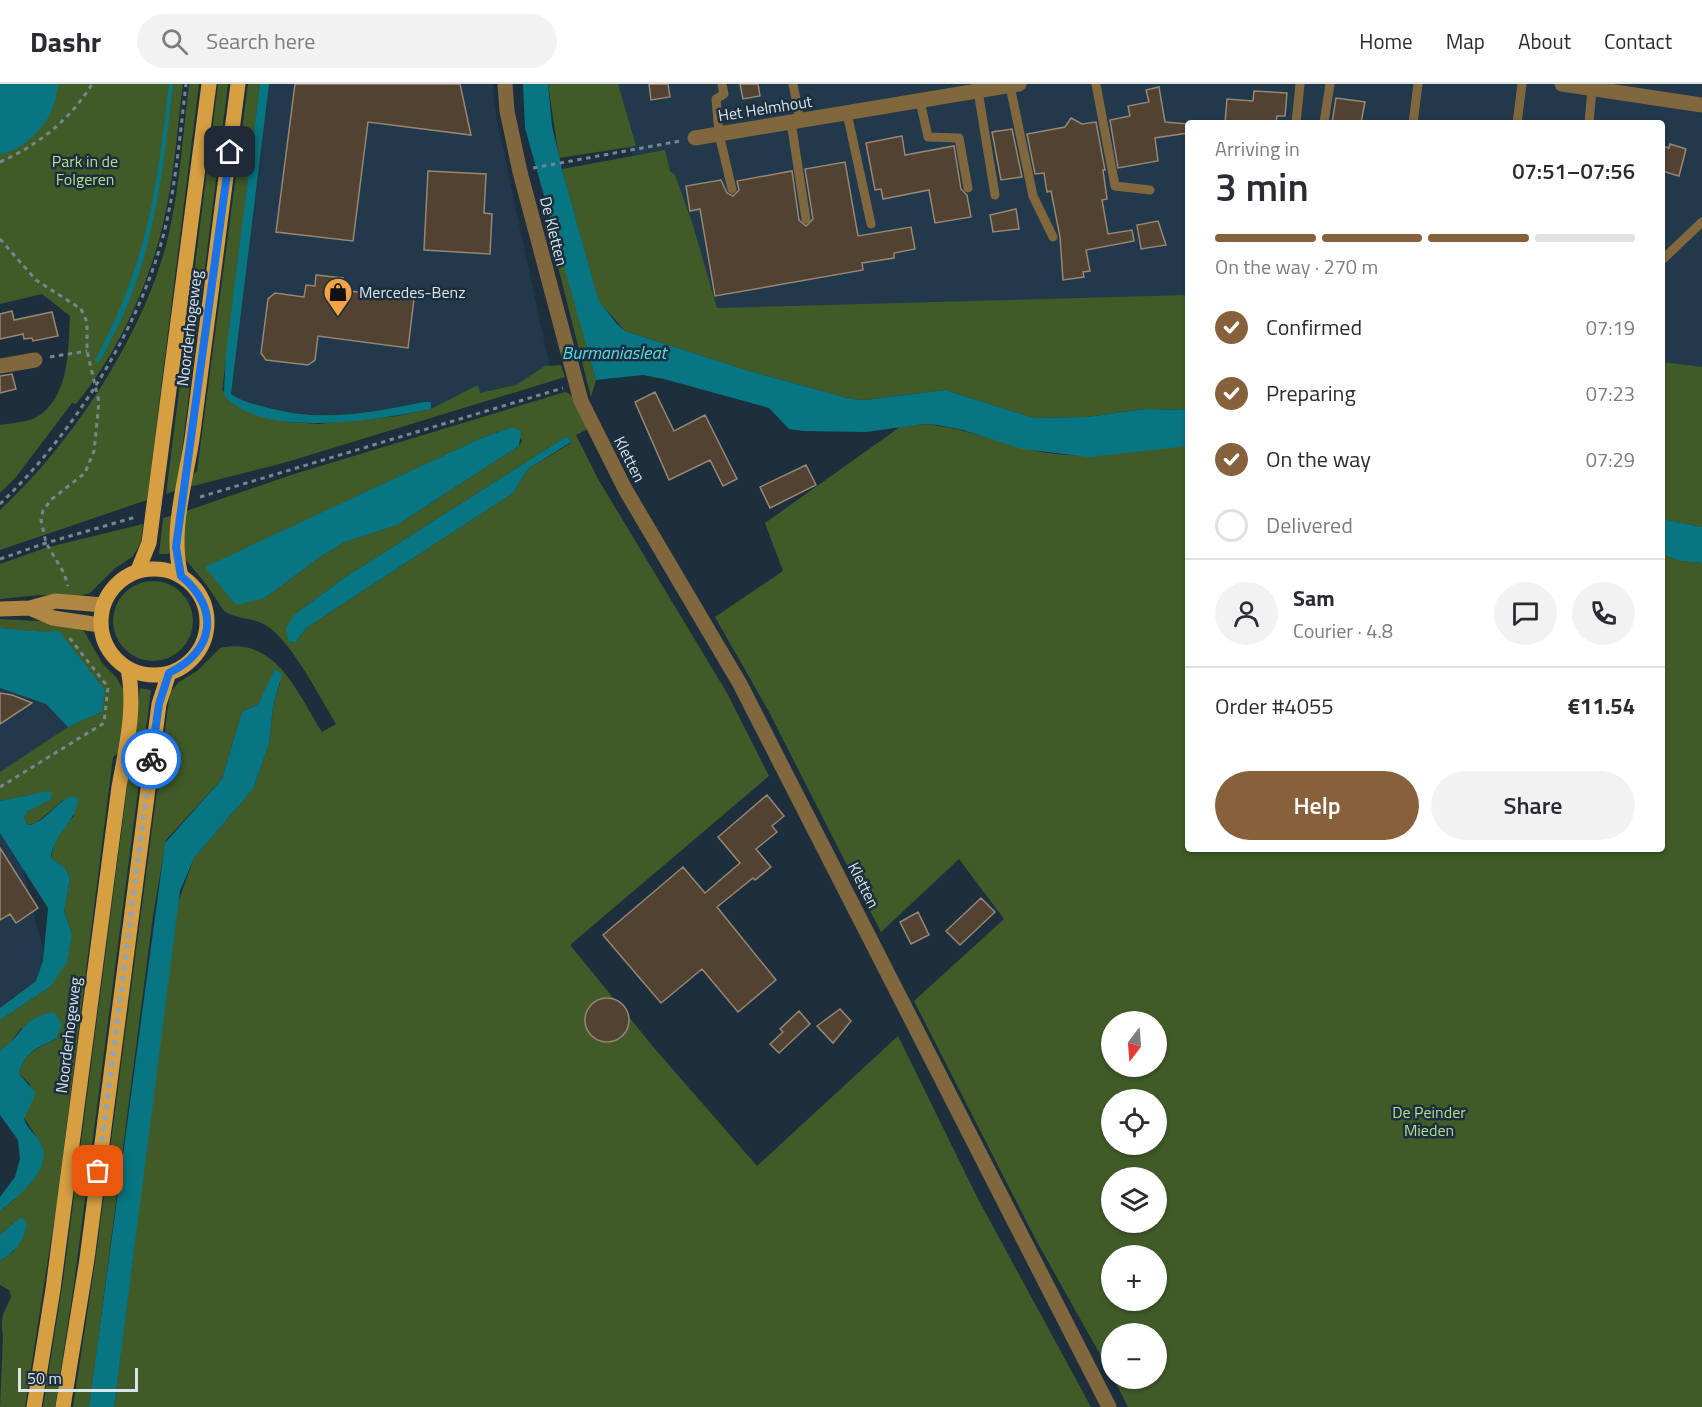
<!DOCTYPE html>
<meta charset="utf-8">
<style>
:root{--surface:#fff;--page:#f2f2f3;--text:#2b2b33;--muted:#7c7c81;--line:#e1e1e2;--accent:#86613c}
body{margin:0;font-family:"Titillium Web",sans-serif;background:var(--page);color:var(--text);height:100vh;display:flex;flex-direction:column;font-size:22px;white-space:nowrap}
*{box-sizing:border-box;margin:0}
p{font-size:20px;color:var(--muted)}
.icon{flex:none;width:33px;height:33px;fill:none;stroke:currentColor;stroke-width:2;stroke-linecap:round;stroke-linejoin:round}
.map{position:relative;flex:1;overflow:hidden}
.side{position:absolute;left:1185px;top:36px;width:480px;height:732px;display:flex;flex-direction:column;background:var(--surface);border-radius:6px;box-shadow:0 2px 4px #0004}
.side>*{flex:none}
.needle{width:39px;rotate:196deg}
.fabs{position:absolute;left:1101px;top:927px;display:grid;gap:12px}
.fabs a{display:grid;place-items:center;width:66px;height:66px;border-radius:50%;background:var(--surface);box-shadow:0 2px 4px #0004;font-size:30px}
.scale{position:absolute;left:18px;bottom:15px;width:120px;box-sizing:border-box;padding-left:6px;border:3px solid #d8e3ec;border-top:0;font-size:16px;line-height:21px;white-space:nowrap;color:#d8e3ec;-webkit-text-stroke:4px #1d2f3d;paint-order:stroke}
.pin{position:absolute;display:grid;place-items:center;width:51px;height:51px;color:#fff;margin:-26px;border-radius:12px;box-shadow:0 3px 9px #0006}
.courier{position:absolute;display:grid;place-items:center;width:60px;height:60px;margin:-30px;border:4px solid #1a73e8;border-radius:50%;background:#fff;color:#222;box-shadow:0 2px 8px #0007}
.head em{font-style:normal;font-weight:600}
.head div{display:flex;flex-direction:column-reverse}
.head{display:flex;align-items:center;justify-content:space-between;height:102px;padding:0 30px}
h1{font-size:39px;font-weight:600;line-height:45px}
.bar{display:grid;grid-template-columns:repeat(4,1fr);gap:9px 6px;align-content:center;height:72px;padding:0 30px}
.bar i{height:8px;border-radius:4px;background:var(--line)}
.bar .selected{background:var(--accent)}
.bar p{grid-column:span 4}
.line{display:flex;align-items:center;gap:15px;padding:0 30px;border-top:2px solid var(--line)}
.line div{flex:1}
.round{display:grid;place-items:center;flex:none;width:63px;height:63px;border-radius:32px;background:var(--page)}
ol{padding:0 30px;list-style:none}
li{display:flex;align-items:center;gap:18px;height:66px}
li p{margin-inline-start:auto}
li .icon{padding:6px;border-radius:50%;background:var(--accent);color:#fff;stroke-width:4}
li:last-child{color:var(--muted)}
li i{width:33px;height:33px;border:3px solid var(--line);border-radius:50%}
.cta{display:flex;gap:12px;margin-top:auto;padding:12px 30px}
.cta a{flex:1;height:69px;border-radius:36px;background:var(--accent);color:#fff;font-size:24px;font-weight:600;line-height:69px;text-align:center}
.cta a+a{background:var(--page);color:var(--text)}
header{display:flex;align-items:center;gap:36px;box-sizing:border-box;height:84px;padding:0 30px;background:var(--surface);border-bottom:2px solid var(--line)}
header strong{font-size:28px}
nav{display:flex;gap:33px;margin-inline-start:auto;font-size:21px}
.search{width:420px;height:54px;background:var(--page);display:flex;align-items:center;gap:15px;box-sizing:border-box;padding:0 21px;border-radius:33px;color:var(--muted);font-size:22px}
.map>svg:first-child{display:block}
.built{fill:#21394b}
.green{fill:#415b28;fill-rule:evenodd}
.water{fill:#077682}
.building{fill:#524231;stroke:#988674;stroke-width:1.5}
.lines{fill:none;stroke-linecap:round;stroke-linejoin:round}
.path{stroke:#778591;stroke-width:3;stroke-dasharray:4.5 4.5;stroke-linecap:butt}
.service{stroke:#81673e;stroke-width:9}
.minor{stroke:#81673e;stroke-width:15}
.secondary{stroke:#b08742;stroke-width:15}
.primary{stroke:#d59f42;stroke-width:15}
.done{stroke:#97a4af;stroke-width:6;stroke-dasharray:0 10.8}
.route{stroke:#1a73e8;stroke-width:8}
.labels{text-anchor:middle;stroke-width:5;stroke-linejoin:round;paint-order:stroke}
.street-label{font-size:16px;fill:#d8e3ec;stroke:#1d2f3d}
.park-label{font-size:16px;fill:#b3df8d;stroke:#1d2f3d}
.poi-label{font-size:16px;fill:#d8e3ec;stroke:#1d2f3d;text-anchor:start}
.water-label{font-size:18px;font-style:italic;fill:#53dbeb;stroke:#1d2f3d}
</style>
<header>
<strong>Dashr</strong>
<div class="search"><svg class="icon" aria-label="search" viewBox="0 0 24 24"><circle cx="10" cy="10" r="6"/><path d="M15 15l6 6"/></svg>Search here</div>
<nav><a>Home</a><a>Map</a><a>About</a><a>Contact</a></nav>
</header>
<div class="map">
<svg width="1702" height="1323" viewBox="0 0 1702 1323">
<rect width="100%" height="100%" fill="#1d2f3d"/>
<!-- built -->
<path class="built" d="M257 0H493L494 20 513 112 551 288 519 306 400 338 211 334Z
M603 0H1702V306L1662 301V39H1188V245L702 236Z
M0 598 69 609 80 719 12 741 56 917 0 987Z"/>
<!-- green -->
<path class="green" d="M0 0H183C177 46 174 95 163 140 148 203 117 270 76 320L72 319 16 393 0 409V341C12 339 31 338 40 331 70 309 68 266 70 232L42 210 0 220Z
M189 0H199L147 416 0 466V426C73 359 147 246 169 149 180 100 183 49 189 0Z
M218 0H228L177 406 166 410Z
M248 0H260L222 306 235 321 245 326 290 338 319 340 398 332 431 325 478 301 480 309 516 301 545 282 561 281 565 293 287 378 189 403 191 393 197 387Z
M548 0H618L636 62 559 74Z
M665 66 670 87 675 91 692 138 717 224 1188 211V326L1144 325 1088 333 1034 334 945 306 865 316 851 315 749 287 625 247 598 216 562 85Z
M549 125 596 296 591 313 558 183Z
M1662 278 1702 283V443L1662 435Z
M565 308 571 311 588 345 576 351 598 395 727 609 769 692 570 861 655 965 757 1082 898 952 978 1115 1091 1323H114L177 821 194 774 253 705 269 660 273 623 280 599 275 586 258 620 242 628 222 695 166 756 153 832 92 1303 89 1323H73L96 1172 170 608 179 598 197 587 220 564C276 552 297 608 322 648L336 640C321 615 291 557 267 542 254 533 237 536 224 527L206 500 184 474 182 464 186 427 291 391ZM512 343 522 357 519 362 397 441 345 458 320 473 265 514 206 483 479 355ZM567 352 571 359 528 385 513 409 306 544 295 559 290 558 295 530 344 494Z
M923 340C969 343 1010 365 1056 370 1105 375 1141 364 1188 362V765H1662V470L1680 477 1702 479V1323H1128L1114 1295 1156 1294V1250H1112L1111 1290 1036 1156 914 917 1004 835 959 775 881 848 768 626 715 533 783 487 765 439 900 343ZM1112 938H1156V982H1112ZM1112 1016H1156V1060H1112ZM1112 1094H1156V1138H1112ZM1112 1172H1156V1216H1112Z
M174 431 169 470H159L163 434Z
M143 440 141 459 133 472 114 485 90 509 79 512 39 511 0 515V480L45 464Z
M113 537a40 40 0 1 1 80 0a40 40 0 1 1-80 0Z
M0 535 56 538 84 547 102 579 116 593 125 609 121 667 113 673 57 1117 25 1323H0L3 1253C0 1232 3 1231 11 1213L9 1206 0 1201V1177L14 1167 17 1136 0 1151V1127L15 1115 36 1052 24 1034 28 1025 30 1000 19 990C23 969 38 964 56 955L21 944 9 961 0 966V936L51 902 72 849 64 828 70 794 65 784 51 774 56 752 74 732 63 716 36 739 27 741 24 733 28 727 50 716 34 710 0 717V688L68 643 102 628 56 549 0 544Z
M140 604 151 606 74 1200 55 1323H43L63 1197Z"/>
<!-- water -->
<path class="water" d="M0 0H59C56 9 55 20 51 28 42 47 21 67 0 70Z
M169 0H173C163 86 154 174 113 252 108 260 104 273 97 279L95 276C147 180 157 106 169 0Z
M260 0H269L231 310C240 317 254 320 265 323 321 339 369 329 424 318H431V325C381 335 262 357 224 311L226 269Z
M523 0H548L552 42 562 85 598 215 616 239 625 247 749 287 851 315 865 316 945 306 1034 334 1088 333 1144 325 1188 326V362L1089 373 1022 365 963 346 938 341 923 340 866 348 804 347 789 345 769 324 664 295 643 291 596 296 525 44Z
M512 343 521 347 519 362 397 441 345 458 320 473 265 514 236 521 205 483 479 355Z
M567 352 571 358 528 385 513 409 306 544 295 559 288 557 286 544 295 530 344 494Z
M1662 435 1702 443V479L1680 477 1662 470Z
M0 544 47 548 59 547 105 606 102 628 68 643 46 620 0 604Z
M275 585 282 590 273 623 269 660 253 705 194 774 180 807 115 1316 114 1323H89L165 759 222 695 242 628 258 620Z
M49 707 52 709 50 716 28 727 24 733 27 741C45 741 56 715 75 712L78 717C75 739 53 750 51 774L65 784 70 794 64 828 72 849 67 878 51 902 0 936V924L36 897 43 877 48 824 0 749V717Z
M54 928 62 940 56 955C38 963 23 969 19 990L36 1009 24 1035C27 1045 38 1052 42 1062 52 1087 16 1114 0 1127V1113L15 1093 20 1075 18 1056 0 1031V966C25 952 17 936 54 928Z
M23 1134 27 1141C23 1159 15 1167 0 1177V1151L17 1136Z"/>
<!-- building -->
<path class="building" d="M295 0H460L471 51 368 38 353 157 276 148Z
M649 0H668L670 13 651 16Z
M740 0H758L760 12 743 15Z
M1159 3 1165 38 1188 40V49L1155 54 1158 77 1118 84 1110 36 1130 32 1128 22 1149 18 1146 6Z
M1254 7 1287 9 1285 32H1277L1276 39H1225L1227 15 1253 17Z
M1336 14 1365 18 1361 39H1332Z
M1071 34 1082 40 1096 38 1105 86H1103L1107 115 1102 116 1108 150 1132 146 1134 157 1086 166 1090 187 1083 188 1084 193 1063 196 1060 153 1051 107 1047 108 1044 89 1035 90 1027 50 1065 43Z
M1012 45 1022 93 1001 96 992 48Z
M902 52 905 71 954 62 961 105 967 111 971 133 935 139 929 106 883 115 881 105 875 106 866 59Z
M1670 60 1686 65 1679 92 1662 87V62L1669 64Z
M845 78 858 152 911 143 915 165 894 169V174L862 179 863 186 715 212 700 125 690 127 686 102 721 96 727 109 733 112 739 106 737 97 792 87 799 136 806 142 813 135 805 85Z
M428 87 486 90 484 129 492 130 490 170 424 166Z
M1016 125 1019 145 993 148 990 131Z
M1158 137 1166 161 1141 165 1137 141Z
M316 191 343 194 342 206 414 215 408 264 318 252 315 276 308 281 266 276 261 269 268 215 275 209 304 213 306 201 315 202Z
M12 227 14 236 52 228 58 252 33 257 32 254 24 255 23 250 0 255V230Z
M12 290 16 305 0 309V292Z
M655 308 674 347 705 331 737 395 723 402 710 376 669 396 635 318Z
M806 381 816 401 770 424 760 403Z
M0 609 12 611 32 619 0 640Z
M767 711 784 732 772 742 777 748 756 765 771 783 755 796 753 794 717 823 776 896 738 928 702 885 661 919 603 851 683 783 705 809 740 779 718 753Z
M0 764 38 824 16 839 10 830 0 836Z
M981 814 995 828 960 861 946 847Z
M918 828 929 851 911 860 900 838Z
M585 936a22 22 0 1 1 44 0a22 22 0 1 1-44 0Z
M840 925 851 937 833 959 817 942Z
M799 927 810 940 779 969 770 960 783 948 780 945Z"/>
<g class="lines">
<!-- path -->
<path class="path" d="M0 78C37 62 71 35 92 0
M533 84 680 57
M0 155 36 196 81 225 87 238V267L99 318 94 367 85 389 52 415 43 426 41 436 46 459 64 489 68 502
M50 273 87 267
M200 413 563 304
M0 420C73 350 138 248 164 149 176 101 180 50 186 0
M0 475 46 459 136 433
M0 703 104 639 108 603 68 552"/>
<!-- service -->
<path class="service" d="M722 0 724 10 716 15 719 50 732 105
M793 0 800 36
M1096 0 1115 102 1150 106
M1010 2 1033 112 1053 153
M978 7 995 111
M920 17 928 53 959 54 968 104
M847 29 871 140
M791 38 806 135
M1296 39 1300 0
M1324 39 1330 0
M1413 39 1418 0
M1517 39 1522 0
M1589 39 1592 5
M1662 176 1702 138"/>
<!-- minor -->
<path class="minor" d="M505 0 507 27 520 88 581 317 625 405 740 600 1109 1323
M1562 0 1702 21
M695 54 1019 0
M0 282 35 276"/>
<!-- secondary -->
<path class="secondary" d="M30 524 53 534 100 541
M0 525 30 524 55 517 103 521"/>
<!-- primary -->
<path class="primary" d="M101 538a53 53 0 1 1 106 0a53 53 0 1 1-106 0Z
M138 486 149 459 209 0
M181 492C169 445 187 395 193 348 208 232 223 116 238 0
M34 1323 53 1205 119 703C126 664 136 624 128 585
M63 1323 87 1175 159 620 169 589"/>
</g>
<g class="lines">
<!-- done -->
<path class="done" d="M98 1087 151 675"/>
<!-- route -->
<path class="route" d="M151 675 159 620 169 589C215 567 220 524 181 492L176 463 230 68"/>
</g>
<!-- icons -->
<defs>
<g id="shop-pin" transform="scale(1.5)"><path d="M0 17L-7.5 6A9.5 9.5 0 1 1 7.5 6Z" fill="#f5a246" stroke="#1d2f3d"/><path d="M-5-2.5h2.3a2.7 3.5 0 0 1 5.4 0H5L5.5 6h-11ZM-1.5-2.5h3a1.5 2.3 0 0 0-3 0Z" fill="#111"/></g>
</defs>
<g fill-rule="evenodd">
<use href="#shop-pin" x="338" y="208"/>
</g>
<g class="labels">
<!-- street labels -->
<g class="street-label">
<text transform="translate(765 24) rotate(-9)" y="6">Het Helmhout</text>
<text transform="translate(554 147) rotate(76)" y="6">De Kletten</text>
<text transform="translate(189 244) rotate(-83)" y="6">Noorderhogeweg</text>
<text transform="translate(630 375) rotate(63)" y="6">Kletten</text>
<text transform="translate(864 801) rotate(63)" y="6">Kletten</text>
<text transform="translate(68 951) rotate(-83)" y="6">Noorderhogeweg</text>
</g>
<!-- park labels -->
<g class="park-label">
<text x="85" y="83">Park in de<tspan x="85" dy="18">Folgeren</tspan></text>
<text x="1429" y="1034">De Peinder<tspan x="1429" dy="18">Mieden</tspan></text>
</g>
<!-- poi labels -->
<g class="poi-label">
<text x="359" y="214">Mercedes-Benz</text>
</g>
<!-- water labels -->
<g class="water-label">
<text x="614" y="275">Burmaniasleat</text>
</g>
</g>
</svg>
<div class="fabs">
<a><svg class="needle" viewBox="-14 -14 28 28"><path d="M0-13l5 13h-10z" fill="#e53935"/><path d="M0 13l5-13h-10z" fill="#7c7c81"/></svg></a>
<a><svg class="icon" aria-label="locate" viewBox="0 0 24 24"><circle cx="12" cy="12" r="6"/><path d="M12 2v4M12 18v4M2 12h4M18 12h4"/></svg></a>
<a><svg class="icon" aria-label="layers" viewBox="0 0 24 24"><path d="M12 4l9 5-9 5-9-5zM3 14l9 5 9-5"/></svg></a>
<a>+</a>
<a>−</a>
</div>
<div class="scale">50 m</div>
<div class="pin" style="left:98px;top:1087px;background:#ea580c"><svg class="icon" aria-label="bag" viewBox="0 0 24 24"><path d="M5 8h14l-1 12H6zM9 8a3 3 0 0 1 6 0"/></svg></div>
<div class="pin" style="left:230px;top:68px;background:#1f2937"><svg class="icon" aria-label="home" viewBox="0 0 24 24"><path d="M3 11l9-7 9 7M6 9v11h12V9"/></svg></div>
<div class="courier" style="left:151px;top:675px"><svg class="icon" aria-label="bike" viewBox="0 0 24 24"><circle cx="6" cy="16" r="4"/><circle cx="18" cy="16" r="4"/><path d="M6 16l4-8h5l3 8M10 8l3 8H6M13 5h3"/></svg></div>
<section class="side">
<div class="head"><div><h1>3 min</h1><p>Arriving in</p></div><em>07:51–07:56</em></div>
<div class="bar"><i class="selected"></i><i class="selected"></i><i class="selected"></i><i></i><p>On the way · 270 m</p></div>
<ol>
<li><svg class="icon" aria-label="check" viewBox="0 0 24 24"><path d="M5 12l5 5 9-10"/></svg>Confirmed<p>07:19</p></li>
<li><svg class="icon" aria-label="check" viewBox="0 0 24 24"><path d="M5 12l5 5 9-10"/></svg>Preparing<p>07:23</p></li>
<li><svg class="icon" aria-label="check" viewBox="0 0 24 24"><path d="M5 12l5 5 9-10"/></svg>On the way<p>07:29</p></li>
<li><i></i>Delivered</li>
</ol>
<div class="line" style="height:108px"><a class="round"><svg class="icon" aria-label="person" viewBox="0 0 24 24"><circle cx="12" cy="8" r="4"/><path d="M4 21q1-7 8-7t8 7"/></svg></a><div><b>Sam</b><p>Courier · 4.8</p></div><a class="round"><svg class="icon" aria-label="chat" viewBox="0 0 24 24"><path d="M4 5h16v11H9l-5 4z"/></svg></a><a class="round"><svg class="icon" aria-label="phone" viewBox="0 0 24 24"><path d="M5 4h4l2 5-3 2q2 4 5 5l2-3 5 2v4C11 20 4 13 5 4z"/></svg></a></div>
<div class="line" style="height:78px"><div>Order #4055</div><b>€11.54</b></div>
<div class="cta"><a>Help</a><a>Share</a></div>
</section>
</div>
